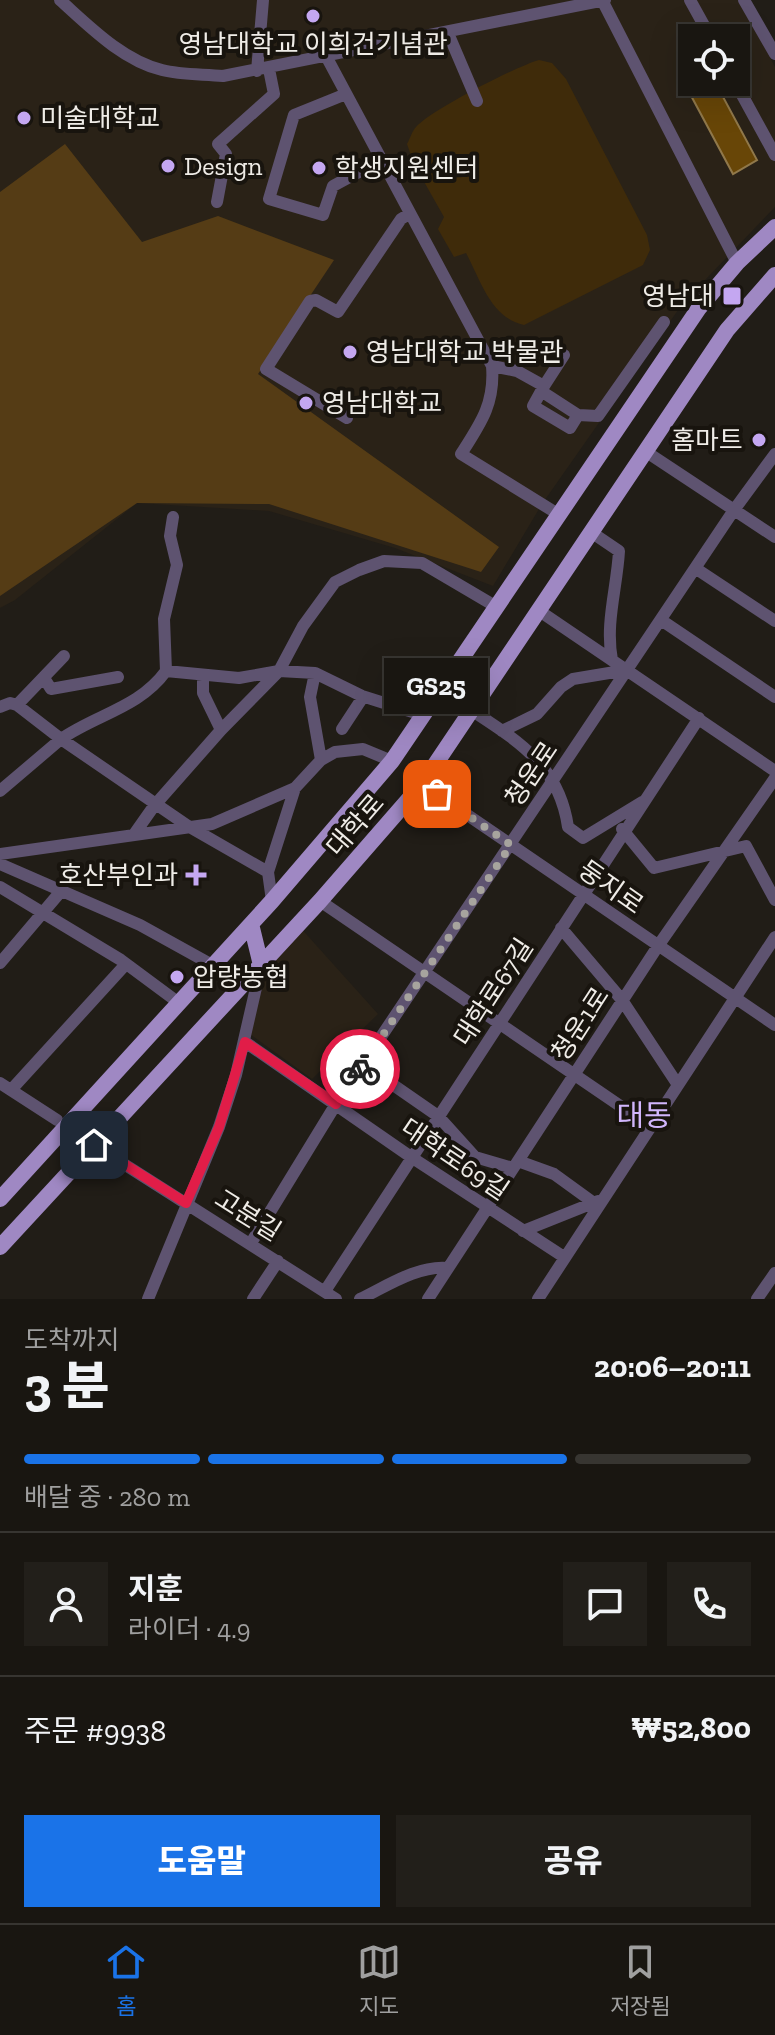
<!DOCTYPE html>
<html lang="ko">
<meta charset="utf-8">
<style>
:root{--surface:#191611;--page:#221f1a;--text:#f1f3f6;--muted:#9f9f9f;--line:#373531;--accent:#1a73e8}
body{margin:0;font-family:"Zilla Slab","Noto Sans KR",serif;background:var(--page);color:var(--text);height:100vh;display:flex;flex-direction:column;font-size:30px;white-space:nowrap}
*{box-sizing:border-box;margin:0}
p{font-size:26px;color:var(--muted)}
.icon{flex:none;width:44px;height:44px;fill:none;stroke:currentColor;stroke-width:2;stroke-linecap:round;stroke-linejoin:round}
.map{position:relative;height:1299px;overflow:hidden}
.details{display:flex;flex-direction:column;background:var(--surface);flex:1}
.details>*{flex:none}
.tools{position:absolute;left:678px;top:24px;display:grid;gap:16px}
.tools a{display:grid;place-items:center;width:72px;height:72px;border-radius:0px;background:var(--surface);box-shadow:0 8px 32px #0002,0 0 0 2px var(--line);font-size:40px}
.pin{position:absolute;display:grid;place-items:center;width:68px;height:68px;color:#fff;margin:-34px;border-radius:16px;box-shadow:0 4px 12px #0006}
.courier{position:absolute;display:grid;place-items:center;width:80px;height:80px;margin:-40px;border:6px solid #e11d48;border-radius:50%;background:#fff;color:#222;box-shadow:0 2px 10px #0007}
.bubble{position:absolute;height:56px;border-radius:0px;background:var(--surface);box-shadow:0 8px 32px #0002,0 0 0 2px var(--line);font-size:26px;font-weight:800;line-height:56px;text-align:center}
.headline em{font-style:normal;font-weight:800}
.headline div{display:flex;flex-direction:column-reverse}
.headline{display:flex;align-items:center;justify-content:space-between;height:136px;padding:0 24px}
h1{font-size:52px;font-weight:800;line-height:60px}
.bar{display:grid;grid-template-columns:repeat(4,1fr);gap:12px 8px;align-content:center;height:96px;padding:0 24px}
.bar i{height:10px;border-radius:6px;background:var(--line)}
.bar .on{background:var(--accent)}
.bar p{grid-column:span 4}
.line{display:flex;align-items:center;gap:20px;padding:0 24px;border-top:2px solid var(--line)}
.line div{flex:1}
.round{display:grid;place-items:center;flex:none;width:84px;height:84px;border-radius:0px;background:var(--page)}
.button{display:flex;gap:16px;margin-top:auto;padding:16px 24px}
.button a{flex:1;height:92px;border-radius:0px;background:var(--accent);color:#fff;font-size:32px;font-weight:800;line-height:92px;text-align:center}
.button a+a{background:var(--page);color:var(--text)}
.dock{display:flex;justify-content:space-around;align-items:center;height:112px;border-top:2px solid var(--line);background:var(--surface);font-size:22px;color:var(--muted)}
.dock a{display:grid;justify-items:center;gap:4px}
.dock .on{color:var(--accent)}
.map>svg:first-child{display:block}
.built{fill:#2a2217;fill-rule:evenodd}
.green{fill:#3f2b0a}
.forest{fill:#553c15}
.water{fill:#684607;stroke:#90784a;stroke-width:2}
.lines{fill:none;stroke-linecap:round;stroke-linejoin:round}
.minor{stroke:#5e5370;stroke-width:12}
.major{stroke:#9f88c3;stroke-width:16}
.done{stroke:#a7a49e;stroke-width:8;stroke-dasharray:0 14.4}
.route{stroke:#e11d48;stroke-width:10}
.poi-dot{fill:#c4a7f1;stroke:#18140e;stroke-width:3}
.labels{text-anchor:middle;stroke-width:8;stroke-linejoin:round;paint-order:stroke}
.poi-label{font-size:26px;fill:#efece7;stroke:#18140e;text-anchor:start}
.street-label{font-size:26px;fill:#efece7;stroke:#18140e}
.quarter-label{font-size:30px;fill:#d1b6fc;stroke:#18140e}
</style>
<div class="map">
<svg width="775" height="1299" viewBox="0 0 775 1299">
<rect width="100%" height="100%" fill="#211d17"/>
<!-- built -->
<path class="built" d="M0 0H740L775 67V207L683 303 542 504 493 586 395 548 269 511 137 503 15 600 0 608ZM692 38H736V82H692Z
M298 925 378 1014 312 1079 247 1032 261 965Z"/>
<!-- green -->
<path class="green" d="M539 60 552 63 566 79 647 235 650 250 643 265 524 325C491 318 481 281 466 253L454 257 438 229 444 217 414 164 407 144C410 139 412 131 416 127 431 110 517 66 539 60Z"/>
<!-- forest -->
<path class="forest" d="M65 144 142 242 218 216 334 260 258 374 499 547 481 572 269 504 137 503 0 596V192Z"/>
<!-- water -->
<path class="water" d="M701 82H715L757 160 733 174 688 90Z"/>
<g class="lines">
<!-- minor -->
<path class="minor" d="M60 0C89 26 122 60 162 70 181 75 204 74 223 76L605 0
M602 0 737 263
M690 0 711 38
M744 0 775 54
M448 33 477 101
M326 56 492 366C495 403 481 423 461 454L558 514
M257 71 263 0
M735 82 775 155
M346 94 294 115 269 199 323 215 333 186 381 160
M217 202 226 154 218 144 274 94 269 69
M492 366 517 371 544 386 533 406 570 428 578 415 541 391
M544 386 564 355
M578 415 598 416 664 322
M347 418 266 369 310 301 316 300 338 312 401 219 409 214
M645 451 775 537
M591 532 619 551C617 588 605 623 612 660
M695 568 775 621
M538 610 775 771
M661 620 775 697
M166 671 164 619 177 565 170 536 173 517
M315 673 310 697 321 760
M203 677V693L221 730 279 671 303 626 335 582 359 570 384 561 422 563 495 606
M44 678 51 689 118 677
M17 705 64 656
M0 707 10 703 17 705 61 739C97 714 139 708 166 671L239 678 279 671 315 673 362 696 422 715
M471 710C518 741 559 765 568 827L583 838 642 802
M342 729 363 697
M502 731 537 714 561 687 573 679 627 670
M422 784 775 1025
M0 791 61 739 188 826 268 872
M622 829 654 868 746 846 775 900
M135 833 154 806 221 730
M0 854 212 824 295 788 321 760 335 752 363 749 392 761
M0 864 140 925 214 966
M0 887 121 960 179 1003
M272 901 268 872 295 788
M320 901 651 1127
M561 928 622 1000 678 1085
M0 963 62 890
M245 1042 411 1157 564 1257
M363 1064 438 1116 475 1157 513 1168
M0 1083 57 1120
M11 1090 126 964
M94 1145 336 1299
M518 1161 554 1174 594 1203
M523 1231 598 1201
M251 1243 336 1104 734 510 775 454
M325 1291 699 718
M148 1299 219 1127 236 1075 261 966
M253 1299 278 1261
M360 1299C387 1286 418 1265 448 1268
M428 1299 658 946 775 778
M538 1299 775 937
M757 1299 775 1273"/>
<!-- major -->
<path class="major" d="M251 924 261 965
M0 1199 272 901 392 761 699 308 737 263 775 227
M0 1247 320 901 422 784 727 330 775 275"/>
</g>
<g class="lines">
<!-- done -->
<path class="done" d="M360 1069 511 845 437 794"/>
<!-- route -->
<path class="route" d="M94 1145 186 1203 219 1127 245 1042 336 1104 360 1069"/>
</g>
<!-- markers -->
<g class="poi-dot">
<circle cx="313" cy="16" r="8"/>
<circle cx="24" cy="118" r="8"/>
<circle cx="168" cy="166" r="8"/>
<circle cx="319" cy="168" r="8"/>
<rect x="722" y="286" width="20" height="20" rx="4"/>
<circle cx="350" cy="352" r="8"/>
<circle cx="306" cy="403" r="8"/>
<circle cx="759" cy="440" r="8"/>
<path d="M192 863h8v8h8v8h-8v8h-8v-8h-8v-8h8z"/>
<circle cx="177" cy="977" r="8"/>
</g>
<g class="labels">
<!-- poi labels -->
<g class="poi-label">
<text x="313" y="53" text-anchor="middle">영남대학교 이희건기념관</text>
<text x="40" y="127">미술대학교</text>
<text x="184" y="175">Design</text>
<text x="335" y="177">학생지원센터</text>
<text x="714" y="305" text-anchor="end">영남대</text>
<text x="366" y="361">영남대학교 박물관</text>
<text x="322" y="412">영남대학교</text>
<text x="743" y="449" text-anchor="end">홈마트</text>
<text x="178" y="884" text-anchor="end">호산부인과</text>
<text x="193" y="986">압량농협</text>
</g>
<!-- street labels -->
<g class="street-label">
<text transform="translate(531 774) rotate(-56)" y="9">청운로</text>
<text transform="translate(355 825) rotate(-49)" y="9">대학로</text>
<text transform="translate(611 887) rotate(35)" y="9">둥지로</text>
<text transform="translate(493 992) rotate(-57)" y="9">대학로67길</text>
<text transform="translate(580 1024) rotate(-57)" y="9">청운1로</text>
<text transform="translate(455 1159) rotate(34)" y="9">대학로69길</text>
<text transform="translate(248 1215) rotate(32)" y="9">고분길</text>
</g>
<!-- quarter labels -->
<g class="quarter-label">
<text x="644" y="1126">대동</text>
</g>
</g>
</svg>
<div class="tools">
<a><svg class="icon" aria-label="locate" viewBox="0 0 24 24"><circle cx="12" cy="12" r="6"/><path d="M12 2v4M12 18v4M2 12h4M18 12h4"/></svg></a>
</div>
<div class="pin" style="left:437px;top:794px;background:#ea580c"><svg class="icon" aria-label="bag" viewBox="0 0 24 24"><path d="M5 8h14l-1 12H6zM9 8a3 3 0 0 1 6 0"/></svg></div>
<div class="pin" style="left:94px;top:1145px;background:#1f2937"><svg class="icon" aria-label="home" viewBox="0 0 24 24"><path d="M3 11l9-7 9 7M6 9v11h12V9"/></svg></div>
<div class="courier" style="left:360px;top:1069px"><svg class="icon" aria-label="bike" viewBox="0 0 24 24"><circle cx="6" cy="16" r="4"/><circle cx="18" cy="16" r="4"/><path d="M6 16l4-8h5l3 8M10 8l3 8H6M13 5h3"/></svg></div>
<div class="bubble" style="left:384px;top:658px;width:104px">GS25</div>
</div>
<section class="details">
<div class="headline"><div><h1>3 분</h1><p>도착까지</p></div><em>20:06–20:11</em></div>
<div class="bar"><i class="on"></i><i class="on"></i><i class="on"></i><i></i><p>배달 중 · 280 m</p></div>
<div class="line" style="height:144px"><a class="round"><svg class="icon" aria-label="person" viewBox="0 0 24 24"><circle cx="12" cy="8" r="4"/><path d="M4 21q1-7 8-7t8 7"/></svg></a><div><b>지훈</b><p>라이더 · 4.9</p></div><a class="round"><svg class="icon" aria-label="chat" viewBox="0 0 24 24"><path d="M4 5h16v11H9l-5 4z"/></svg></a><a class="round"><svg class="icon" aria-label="phone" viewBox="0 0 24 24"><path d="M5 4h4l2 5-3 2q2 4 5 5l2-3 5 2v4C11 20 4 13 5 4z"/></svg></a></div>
<div class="line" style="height:104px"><div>주문 #9938</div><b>₩52,800</b></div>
<div class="button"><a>도움말</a><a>공유</a></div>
</section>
<nav class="dock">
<a class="on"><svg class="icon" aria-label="home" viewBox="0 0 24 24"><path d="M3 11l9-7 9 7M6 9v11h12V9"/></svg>홈</a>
<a><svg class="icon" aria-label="map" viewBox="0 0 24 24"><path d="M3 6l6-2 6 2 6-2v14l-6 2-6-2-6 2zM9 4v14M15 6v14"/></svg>지도</a>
<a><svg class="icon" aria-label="saved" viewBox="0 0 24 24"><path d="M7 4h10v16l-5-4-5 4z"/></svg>저장됨</a>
</nav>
